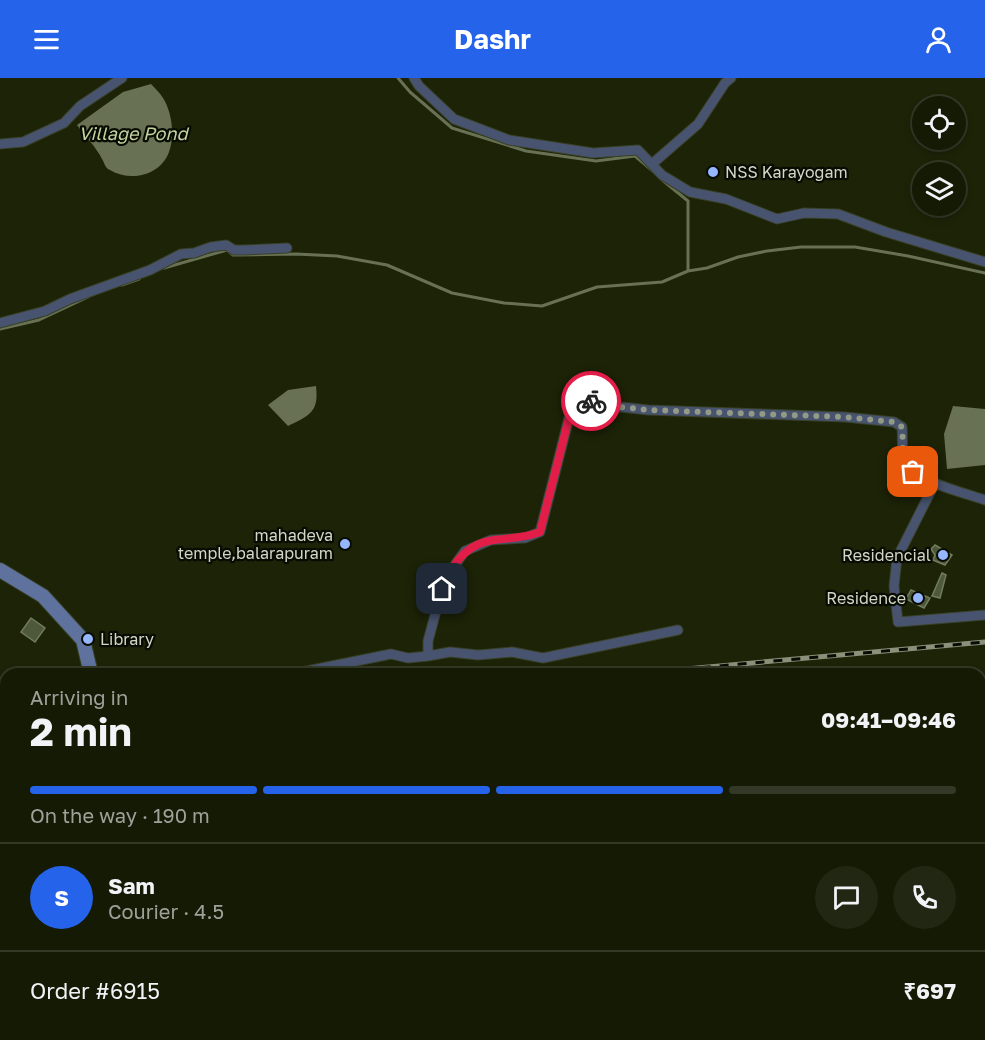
<!DOCTYPE html>
<meta charset="utf-8">
<style>
:root{--surface:#151a05;--page:#222713;--text:#f1f3f6;--muted:#9da19a;--line:#343827;--accent:#2563eb}
body{margin:0;font-family:"Golos Text",sans-serif;background:var(--page);color:var(--text);height:100vh;display:flex;flex-direction:column;font-size:22px;white-space:nowrap}
*{box-sizing:border-box;margin:0}
p{font-size:20px;color:var(--muted)}
.icon{flex:none;width:33px;height:33px;fill:none;stroke:currentColor;stroke-width:2;stroke-linecap:round;stroke-linejoin:round}
.map{position:relative;flex:1;overflow:hidden}
.details{position:absolute;left:0px;top:590px;width:986px;height:374px;display:flex;flex-direction:column;background:var(--surface);border-radius:18px 18px 0 0;box-shadow:0 3px 9px #0003,0 0 0 2px var(--line)}
.details>*{flex:none}
.fabs{position:absolute;left:912px;top:18px;display:grid;gap:12px}
.fabs a{display:grid;place-items:center;width:54px;height:54px;border-radius:50%;background:var(--surface);box-shadow:0 3px 9px #0003,0 0 0 2px var(--line);font-size:30px}
.pin{position:absolute;display:grid;place-items:center;width:51px;height:51px;color:#fff;margin:-26px;border-radius:12px;box-shadow:0 3px 9px #0006}
.courier{position:absolute;display:grid;place-items:center;width:60px;height:60px;margin:-30px;border:4px solid #e11d48;border-radius:50%;background:#fff;color:#222;box-shadow:0 2px 8px #0007}
.summary em{font-style:normal;font-weight:700}
.summary div{display:flex;flex-direction:column-reverse}
.summary{display:flex;align-items:center;justify-content:space-between;height:102px;padding:0 30px}
h1{font-size:39px;font-weight:700;line-height:45px}
.bar{display:grid;grid-template-columns:repeat(4,1fr);gap:9px 6px;align-content:center;height:72px;padding:0 30px}
.bar i{height:8px;border-radius:4px;background:var(--line)}
.bar .on{background:var(--accent)}
.bar p{grid-column:span 4}
.line{display:flex;align-items:center;gap:15px;padding:0 30px;border-top:2px solid var(--line)}
.line div{flex:1}
.round{display:grid;place-items:center;flex:none;width:63px;height:63px;border-radius:32px;background:var(--page)}
header{display:flex;justify-content:space-between;align-items:center;height:78px;padding:0 30px;background:var(--accent);color:#fff;font-size:27px;font-weight:700}
.map>svg:first-child{display:block}
.water{fill:#687154}
.lines{fill:none;stroke-linecap:round;stroke-linejoin:round}
.stream{stroke:#687154;stroke-width:3}
.canal{stroke:#687154;stroke-width:10}
.building{fill:#4e583a;stroke:#727c5d;stroke-width:1.5}
.street-casing{stroke:#394026;stroke-width:11}
.secondary-casing{stroke:#394026;stroke-width:16}
.street{stroke:#48546f;stroke-width:9}
.secondary{stroke:#5e729d;stroke-width:14}
.rail-casing{stroke:#8a917b;stroke-width:5}
.rail{stroke:#080b02;stroke-width:3;stroke-dasharray:9;stroke-linecap:butt}
.done{stroke:#929984;stroke-width:6;stroke-dasharray:0 10.8}
.route{stroke:#e11d48;stroke-width:8}
.poi-dot{fill:#96b6fd;stroke:#080b02;stroke-width:2}
.labels{text-anchor:middle;stroke-width:4.5;stroke-linejoin:round;paint-order:stroke}
.poi-label{font-size:16px;fill:#d2d8c7;stroke:#080b02;text-anchor:end}
.water-label{font-size:18px;font-style:italic;fill:#c2d49e;stroke:#080b02}
</style>
<header><svg class="icon" aria-label="menu" viewBox="0 0 24 24"><path d="M4 6h16M4 12h16M4 18h16"/></svg>Dashr<svg class="icon" aria-label="person" viewBox="0 0 24 24"><circle cx="12" cy="8" r="4"/><path d="M4 21q1-7 8-7t8 7"/></svg></header>
<div class="map">
<svg width="985" height="962" viewBox="0 0 985 962">
<rect width="100%" height="100%" fill="#1c2307"/>
<!-- water -->
<path class="water" d="M151 6C155 10 160 15 163 20 172 34 175 58 169 74 160 98 130 104 110 92 105 90 105 86 102 81 96 69 85 58 77 47L123 14Z
M316 308C319 334 310 337 288 348L268 327 288 312Z
M953 328 985 331V387L947 391 944 356Z"/>
<g class="lines">
<!-- stream -->
<path class="stream" d="M398 0 410 14 452 50 526 73 596 83 635 78 654 94
M661 101 688 123V193
M164 190 227 172 233 177 296 176 337 178 387 187 452 215 504 225 542 228 597 209 662 204 688 193 707 190 738 179 767 173 801 169H855L908 178 985 195
M122 207 139 201
M0 251 39 242 88 219"/>
<!-- canal -->
<path class="canal" d="M136 957 147 962
M100 962 106 957"/>
</g>
<!-- building -->
<path class="building" d="M935 467 952 477 945 487 933 482 935 477 931 471Z
M942 495 946 497 940 520 932 518Z
M911 512 930 520 924 530 906 521Z
M31 540 45 550 35 564 21 554Z"/>
<g class="lines">
<!-- street casing -->
<g class="street-casing">
<path id="street" d="M414 0 419 8 454 41 509 62 593 75 638 72 662 97 690 114 726 121 777 141 804 135 838 136 886 154 985 184
M0 66 23 64 64 45 80 28 122 0
M652 86 698 46 725 5 731 0
M0 245 45 233 70 221 150 192 181 176 194 175 211 169 226 167 234 172H244L287 170
M935 405 897 480 894 508 898 544 985 537
M428 578 450 574 478 577 512 574 543 580 678 552
M292 596 391 576 408 580 428 578V563L442 511 449 495 465 473 491 462 525 460 540 454 572 328 594 322 612 328 648 332 845 339 894 344 902 349C903 360 901 376 905 386 912 402 968 416 985 422
M0 659 6 658
M0 926 6 924
M560 957 584 962
M929 957 930 962
M478 962 479 957
M537 962 538 957
M598 962 602 961 603 957
M670 962 671 957"/>
</g>
<!-- secondary casing -->
<g class="secondary-casing">
<path id="secondary" d="M0 492 43 518 83 562 91 596
M94 962V957"/>
</g>
<!-- street -->
<use href="#street" class="street"/>
<!-- secondary -->
<use href="#secondary" class="secondary"/>
<!-- rail casing -->
<g class="rail-casing">
<path id="rail" d="M630 596 985 564
M0 682 6 680"/>
</g>
<!-- rail -->
<use href="#rail" class="rail"/>
</g>
<g class="lines">
<!-- done -->
<path class="done" d="M591 323 594 322 612 328 648 332 845 339 894 344 902 349C904 366 899 382 913 394"/>
<!-- route -->
<path class="route" d="M442 511C451 487 467 465 494 462 511 460 524 460 540 454L572 328 591 323"/>
</g>
<!-- markers -->
<g class="poi-dot">
<circle cx="713" cy="94" r="6"/>
<circle cx="345" cy="466" r="6"/>
<circle cx="943" cy="477" r="6"/>
<circle cx="918" cy="520" r="6"/>
<circle cx="88" cy="561" r="6"/>
</g>
<g class="labels">
<!-- poi labels -->
<g class="poi-label">
<text x="725" y="100" text-anchor="start">NSS Karayogam</text>
<text x="333" y="463">mahadeva<tspan x="333" dy="18">temple,balarapuram</tspan></text>
<text x="931" y="483">Residencial</text>
<text x="906" y="526">Residence</text>
<text x="100" y="567" text-anchor="start">Library</text>
</g>
<!-- water labels -->
<g class="water-label">
<text x="133" y="62">Village Pond</text>
</g>
</g>
</svg>
<div class="fabs">
<a><svg class="icon" aria-label="locate" viewBox="0 0 24 24"><circle cx="12" cy="12" r="6"/><path d="M12 2v4M12 18v4M2 12h4M18 12h4"/></svg></a>
<a><svg class="icon" aria-label="layers" viewBox="0 0 24 24"><path d="M12 4l9 5-9 5-9-5zM3 14l9 5 9-5"/></svg></a>
</div>
<div class="pin" style="left:913px;top:394px;background:#ea580c"><svg class="icon" aria-label="bag" viewBox="0 0 24 24"><path d="M5 8h14l-1 12H6zM9 8a3 3 0 0 1 6 0"/></svg></div>
<div class="pin" style="left:442px;top:511px;background:#1f2937"><svg class="icon" aria-label="home" viewBox="0 0 24 24"><path d="M3 11l9-7 9 7M6 9v11h12V9"/></svg></div>
<div class="courier" style="left:591px;top:323px"><svg class="icon" aria-label="bike" viewBox="0 0 24 24"><circle cx="6" cy="16" r="4"/><circle cx="18" cy="16" r="4"/><path d="M6 16l4-8h5l3 8M10 8l3 8H6M13 5h3"/></svg></div>
<section class="details">
<div class="summary"><div><h1>2 min</h1><p>Arriving in</p></div><em>09:41–09:46</em></div>
<div class="bar"><i class="on"></i><i class="on"></i><i class="on"></i><i></i><p>On the way · 190 m</p></div>
<div class="line" style="height:108px"><b class="round" style="background:var(--accent);color:#fff">S</b><div><b>Sam</b><p>Courier · 4.5</p></div><a class="round"><svg class="icon" aria-label="chat" viewBox="0 0 24 24"><path d="M4 5h16v11H9l-5 4z"/></svg></a><a class="round"><svg class="icon" aria-label="phone" viewBox="0 0 24 24"><path d="M5 4h4l2 5-3 2q2 4 5 5l2-3 5 2v4C11 20 4 13 5 4z"/></svg></a></div>
<div class="line" style="height:78px"><div>Order #6915</div><b>₹697</b></div>
</section>
</div>
